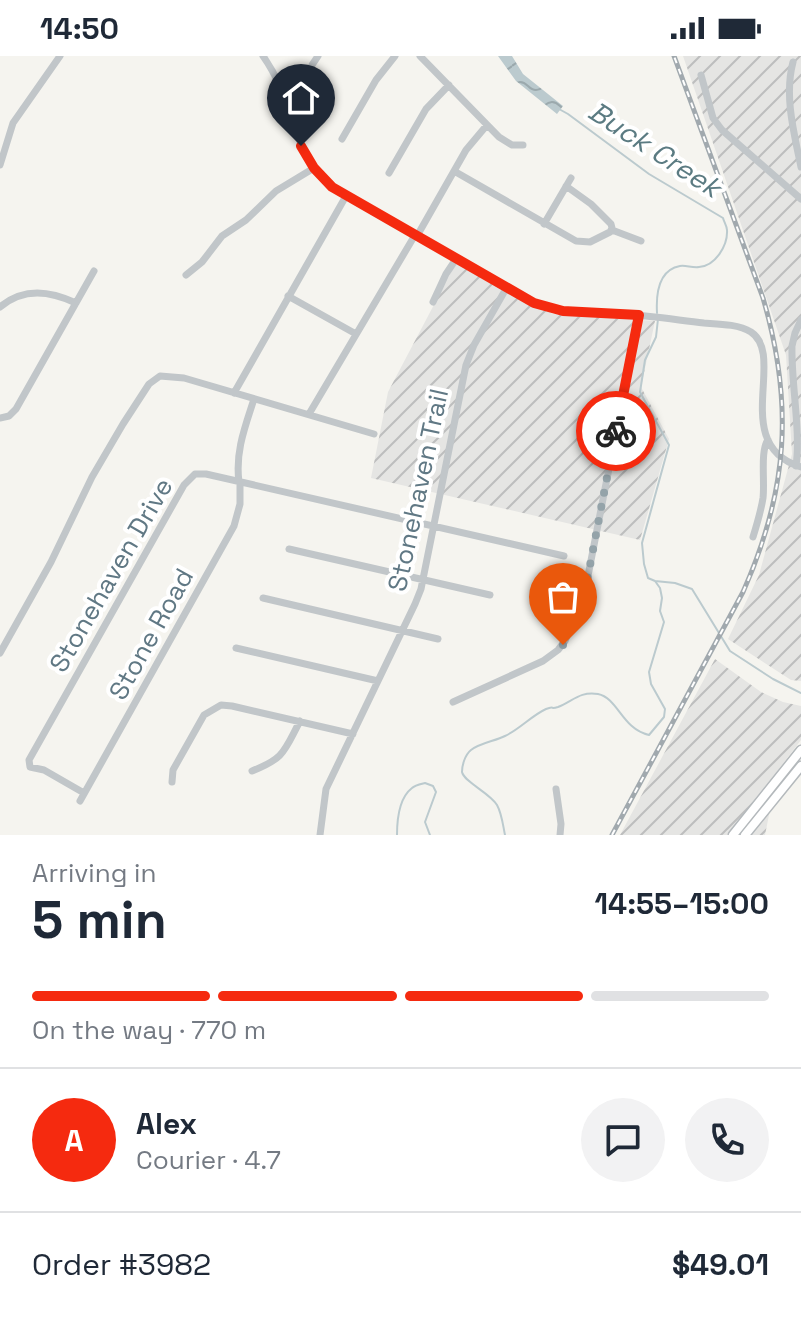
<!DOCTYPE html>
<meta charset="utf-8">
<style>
:root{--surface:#fff;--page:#f2f2f3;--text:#1f2937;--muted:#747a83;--line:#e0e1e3;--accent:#f52a0f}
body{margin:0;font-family:"Space Grotesk",sans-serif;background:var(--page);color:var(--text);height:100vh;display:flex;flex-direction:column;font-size:30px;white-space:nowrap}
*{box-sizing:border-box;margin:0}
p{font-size:26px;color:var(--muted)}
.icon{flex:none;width:44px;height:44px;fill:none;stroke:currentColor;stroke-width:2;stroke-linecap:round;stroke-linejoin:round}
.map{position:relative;height:779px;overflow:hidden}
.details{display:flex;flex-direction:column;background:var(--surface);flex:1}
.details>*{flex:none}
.pin{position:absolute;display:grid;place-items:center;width:68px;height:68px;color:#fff;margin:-82px -34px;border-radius:50% 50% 50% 0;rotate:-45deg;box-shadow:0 0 8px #0007}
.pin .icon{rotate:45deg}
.courier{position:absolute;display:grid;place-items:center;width:80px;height:80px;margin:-40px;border:6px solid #f52a0f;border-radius:50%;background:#fff;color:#222;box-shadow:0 2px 10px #0007}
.overview em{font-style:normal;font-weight:700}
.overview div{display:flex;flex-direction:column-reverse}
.overview{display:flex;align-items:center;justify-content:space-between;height:136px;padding:0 32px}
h1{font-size:52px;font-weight:700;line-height:60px}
.bar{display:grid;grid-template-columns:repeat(4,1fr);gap:12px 8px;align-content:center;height:96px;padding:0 32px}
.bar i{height:10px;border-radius:6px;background:var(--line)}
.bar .current{background:var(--accent)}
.bar p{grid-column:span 4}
.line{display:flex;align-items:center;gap:20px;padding:0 32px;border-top:2px solid var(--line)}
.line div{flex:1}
.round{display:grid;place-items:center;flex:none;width:84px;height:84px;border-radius:42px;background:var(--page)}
.status{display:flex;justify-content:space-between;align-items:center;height:56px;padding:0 40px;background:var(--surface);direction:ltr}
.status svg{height:22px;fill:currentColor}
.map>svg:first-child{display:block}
.industrial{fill:url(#industrial-furrows)}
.water{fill:url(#water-waves)}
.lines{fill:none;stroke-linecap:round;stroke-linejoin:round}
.stream{stroke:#bbcace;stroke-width:2}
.major-casing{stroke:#b4b9bc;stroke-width:11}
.minor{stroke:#c1c6c9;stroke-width:7}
.major{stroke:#fff;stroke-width:8}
.rail-casing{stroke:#a1a9ae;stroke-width:5}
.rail{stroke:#fff;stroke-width:2;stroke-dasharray:6;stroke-linecap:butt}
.done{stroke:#94a3a9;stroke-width:8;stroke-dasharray:0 14.4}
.route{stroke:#f52a0f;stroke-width:10}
.labels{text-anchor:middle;stroke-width:8;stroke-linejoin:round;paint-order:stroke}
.street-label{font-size:26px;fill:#607884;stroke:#fff}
.water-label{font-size:28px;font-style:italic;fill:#5b7b82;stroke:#fff}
</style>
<div class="status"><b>14:50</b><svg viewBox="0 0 49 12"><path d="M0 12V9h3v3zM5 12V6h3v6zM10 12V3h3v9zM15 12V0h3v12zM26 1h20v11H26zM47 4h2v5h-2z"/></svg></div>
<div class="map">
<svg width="801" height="779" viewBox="0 0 801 779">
<defs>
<pattern id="industrial-furrows" width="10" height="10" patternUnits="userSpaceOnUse" patternTransform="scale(2)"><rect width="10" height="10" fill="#e5e5e3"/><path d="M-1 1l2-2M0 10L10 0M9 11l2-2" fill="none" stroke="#bdbebe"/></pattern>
<pattern id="water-waves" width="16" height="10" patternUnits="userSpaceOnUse" patternTransform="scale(2)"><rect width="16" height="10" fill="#bbcace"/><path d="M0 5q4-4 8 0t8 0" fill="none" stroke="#9ba9ad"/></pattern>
</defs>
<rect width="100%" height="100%" fill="#f5f4ef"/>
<!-- industrial -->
<path class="industrial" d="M683 0H801V625L791 624 728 583 759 519 792 398 786 299Z
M457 205 553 258 655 265 641 331 669 383 640 484 371 422 388 336Z
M715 603 761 636 783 646 801 650V684L778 714 765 779H620Z"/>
<!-- water -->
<path class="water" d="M498 0H512L523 18 563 50 557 58 516 25Z"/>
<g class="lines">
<!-- stream -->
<path class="stream" d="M559 53 568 58 649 118 723 162C724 166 727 170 727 174 728 190 715 210 699 211 692 212 686 209 680 210 658 214 656 239 657 257
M655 525 675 527 692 533 730 595 773 623 801 637
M397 779C397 764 399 742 412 732 415 729 421 728 425 727L433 730 436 736 425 766 430 779
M505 779C503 770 502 758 497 749 490 737 464 726 462 716 462 709 465 699 471 694 480 687 495 685 505 680 520 673 531 660 546 653 556 649 548 654 558 651 573 645 580 635 598 638 618 642 622 673 649 679L664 661 665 653 651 628 649 616 664 566 660 555 662 542 660 532 655 525 648 522 644 508 642 487 669 389 640 336 645 304 656 281 658 263"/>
<!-- major casing -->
<g class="major-casing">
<path id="major" d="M733 779 801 694
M745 779 801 710"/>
</g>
<!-- minor -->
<path class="minor" d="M263 0C300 52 285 100 346 140 388 164 430 188 472 212 497 226 524 246 553 253 576 258 601 257 625 258 652 260 678 264 704 267 718 268 738 268 751 276 787 300 729 389 801 411
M420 0 499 81 512 89H523
M793 6C784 40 794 77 801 111
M312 9 318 0
M701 19 713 62 722 74 801 143
M342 83 376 24 395 0
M0 109 13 67 60 0
M454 115 576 185 590 186 610 176 612 172 611 168 591 148 566 130
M389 117 426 53 449 29
M544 168 571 122
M612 174 641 185
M417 180 466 94 487 69
M186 219 202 206 222 180 246 164 276 135 314 112
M288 240 356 278
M433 246 446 218 456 203
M0 251C24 231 50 235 76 247
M234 337 346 140
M309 358 415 179
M0 362 9 360 16 353 94 215
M796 410C801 376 791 326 792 290L795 277 801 264
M239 426C235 396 245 371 254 343
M753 481C757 468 761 455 763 442 765 426 760 394 768 384
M289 493 490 539
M263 542 438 583
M236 592 378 625
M0 597 51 506 92 421 123 368 149 328 160 320 184 322 374 378
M453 646 543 605 558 594 565 585 586 530 639 259
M252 715C285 702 284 695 300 665
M172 726 173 714 204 659 221 649 232 650 353 678
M556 733 561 768 560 779
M84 737 44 714 30 711 29 704 184 429 195 418H206L564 500
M80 745 234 470 240 448V426
M320 779 326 733 415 548 421 533 466 309 474 289 507 231"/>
<!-- major -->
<use href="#major" class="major"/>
<!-- rail casing -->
<g class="rail-casing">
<path id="rail" d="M612 779 743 536C788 435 794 348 763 242L674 0"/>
</g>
<!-- rail -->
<use href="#rail" class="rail"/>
</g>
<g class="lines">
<!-- done -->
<path class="done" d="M563 589 579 552 586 530 616 375"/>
<!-- route -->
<path class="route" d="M301 90 314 112 332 131 534 247 563 255 639 259 616 375"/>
</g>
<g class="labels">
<!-- street labels -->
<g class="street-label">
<text transform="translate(418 434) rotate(-78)" y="9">Stonehaven Trail</text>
<text transform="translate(111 519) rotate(-60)" y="9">Stonehaven Drive</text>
<text transform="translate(151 578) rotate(-61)" y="9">Stone Road</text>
</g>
<!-- water labels -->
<g class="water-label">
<text transform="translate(655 93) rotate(33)" y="10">Buck Creek</text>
</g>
</g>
</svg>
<div class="pin" style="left:563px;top:589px;background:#ea580c"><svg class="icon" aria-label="bag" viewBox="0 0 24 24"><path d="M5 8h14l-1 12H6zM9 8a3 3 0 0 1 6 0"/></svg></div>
<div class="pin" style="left:301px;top:90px;background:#1f2937"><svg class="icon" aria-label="home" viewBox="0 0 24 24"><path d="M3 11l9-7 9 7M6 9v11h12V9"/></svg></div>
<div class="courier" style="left:616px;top:375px"><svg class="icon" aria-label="bike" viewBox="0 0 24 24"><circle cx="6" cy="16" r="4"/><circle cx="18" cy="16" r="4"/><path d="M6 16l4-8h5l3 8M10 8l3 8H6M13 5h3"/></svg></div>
</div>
<section class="details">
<div class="overview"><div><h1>5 min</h1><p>Arriving in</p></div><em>14:55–15:00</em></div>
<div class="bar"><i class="current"></i><i class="current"></i><i class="current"></i><i></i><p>On the way · 770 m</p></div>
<div class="line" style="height:144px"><b class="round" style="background:var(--accent);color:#fff">A</b><div><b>Alex</b><p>Courier · 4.7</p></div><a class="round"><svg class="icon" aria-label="chat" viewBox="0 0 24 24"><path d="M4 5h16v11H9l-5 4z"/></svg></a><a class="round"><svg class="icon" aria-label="phone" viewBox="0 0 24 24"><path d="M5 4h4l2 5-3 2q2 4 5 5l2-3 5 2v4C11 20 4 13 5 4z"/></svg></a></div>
<div class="line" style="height:104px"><div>Order #3982</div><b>$49.01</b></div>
</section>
